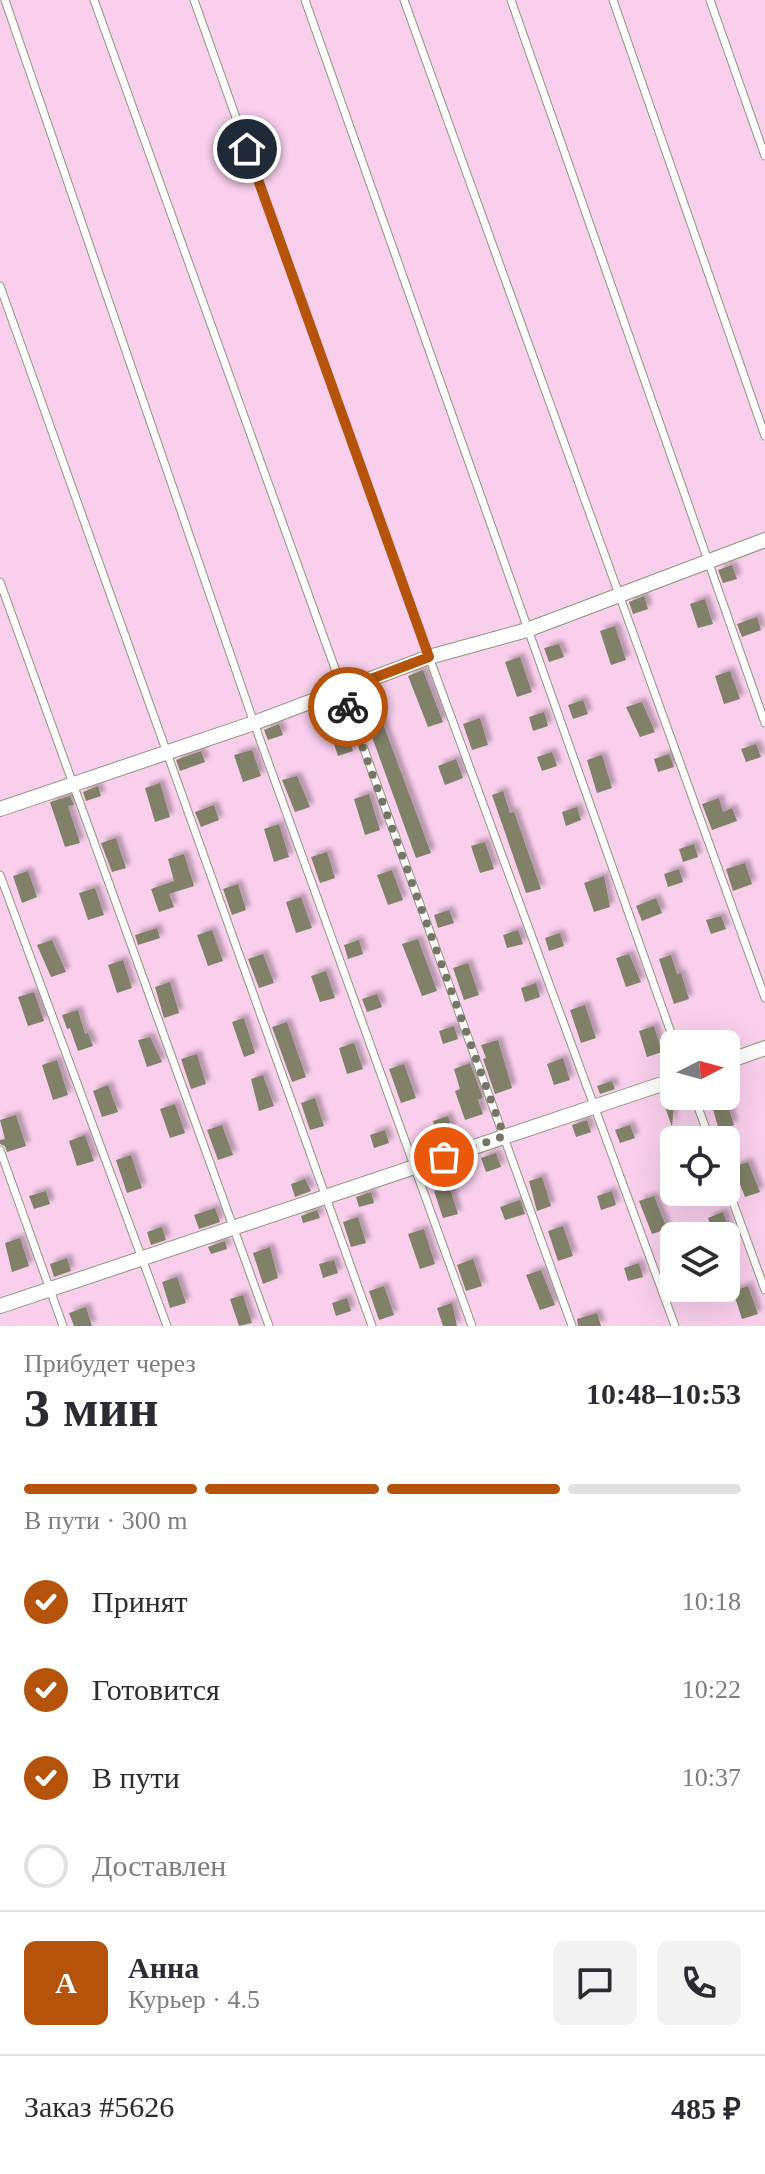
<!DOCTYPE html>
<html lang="ru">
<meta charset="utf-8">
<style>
:root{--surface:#fff;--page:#f2f2f3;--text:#2b2b33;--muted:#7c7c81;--line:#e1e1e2;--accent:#b45309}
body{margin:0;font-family:Georgia,serif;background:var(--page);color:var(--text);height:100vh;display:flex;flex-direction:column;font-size:30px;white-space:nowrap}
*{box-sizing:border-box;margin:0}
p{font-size:26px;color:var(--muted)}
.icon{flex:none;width:44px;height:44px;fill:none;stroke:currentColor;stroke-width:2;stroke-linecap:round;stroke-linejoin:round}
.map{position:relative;height:1326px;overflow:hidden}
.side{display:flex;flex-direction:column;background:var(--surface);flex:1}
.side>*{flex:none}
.needle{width:52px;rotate:84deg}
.tools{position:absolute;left:660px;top:1030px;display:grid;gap:16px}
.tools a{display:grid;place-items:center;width:80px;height:80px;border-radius:12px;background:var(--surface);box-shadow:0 8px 32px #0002;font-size:40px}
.pin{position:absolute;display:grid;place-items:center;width:68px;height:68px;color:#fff;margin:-34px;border:4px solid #fff;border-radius:50%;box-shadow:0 2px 8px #0007}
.courier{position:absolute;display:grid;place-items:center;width:80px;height:80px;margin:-40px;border:6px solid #b45309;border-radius:50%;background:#fff;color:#222;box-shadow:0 2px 10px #0007}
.headline em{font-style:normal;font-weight:700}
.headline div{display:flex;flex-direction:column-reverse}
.headline{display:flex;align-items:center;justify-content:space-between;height:136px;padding:0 24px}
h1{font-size:52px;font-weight:700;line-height:60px}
.bar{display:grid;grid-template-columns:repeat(4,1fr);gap:12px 8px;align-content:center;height:96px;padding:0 24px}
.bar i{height:10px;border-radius:6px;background:var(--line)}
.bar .current{background:var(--accent)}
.bar p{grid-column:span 4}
.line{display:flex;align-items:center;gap:20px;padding:0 24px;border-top:2px solid var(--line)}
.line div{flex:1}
.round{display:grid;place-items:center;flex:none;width:84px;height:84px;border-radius:12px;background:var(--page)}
ol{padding:0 24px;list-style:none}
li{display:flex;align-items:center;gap:24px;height:88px}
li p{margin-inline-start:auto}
li .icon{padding:8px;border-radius:50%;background:var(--accent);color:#fff;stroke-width:4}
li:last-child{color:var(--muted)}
li i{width:44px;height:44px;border:4px solid var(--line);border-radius:50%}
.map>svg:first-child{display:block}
.green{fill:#f9cfec;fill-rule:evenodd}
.building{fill:#808168;filter:url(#shadow)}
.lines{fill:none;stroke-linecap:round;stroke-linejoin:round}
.service-casing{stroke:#929379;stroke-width:9}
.minor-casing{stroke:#929379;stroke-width:16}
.service{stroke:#fff;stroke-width:7}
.minor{stroke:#fff;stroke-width:14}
.done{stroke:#757665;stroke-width:8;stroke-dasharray:0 14.4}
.route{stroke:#b45309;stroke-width:10}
</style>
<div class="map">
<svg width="765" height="1326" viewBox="0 0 765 1326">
<defs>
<filter id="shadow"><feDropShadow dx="4.5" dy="-4.5" stdDeviation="2" flood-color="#0004"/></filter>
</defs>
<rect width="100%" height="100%" fill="#f6f7db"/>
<!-- green -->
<path class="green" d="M0 0H765V1326H0ZM674 1044H726V1096H674ZM674 1140H726V1192H674ZM674 1236H726V1288H674Z"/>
<!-- building -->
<path class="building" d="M732 565 737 579 723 583 718 570Z
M644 596 648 609 633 614 629 602Z
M705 599 713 624 698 628 690 604Z
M757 617 761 630 742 637 737 624Z
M615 626 626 660 611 665 600 631Z
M559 644 564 657 549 662 544 648Z
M520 657 532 692 517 697 505 662Z
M423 670 443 722 428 727 408 676Z
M730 671 740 699 724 704 715 676Z
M583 700 588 714 573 719 568 705Z
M642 702 655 732 640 737 626 707Z
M544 712 548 726 533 731 529 717Z
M480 718 488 745 472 750 463 724Z
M343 721 353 751 338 756 328 726Z
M382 721 431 853 416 858 368 726Z
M279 724 283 735 268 740 264 730Z
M756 744 761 757 746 762 741 749Z
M252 750 261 776 243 782 234 755Z
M201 751 205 762 180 771 176 760Z
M552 752 557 766 542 771 537 757Z
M669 754 674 767 658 772 654 759Z
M602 755 612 788 597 793 587 760Z
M456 759 463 778 445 785 438 766Z
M297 776 310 807 295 812 282 780Z
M160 783 170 817 155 822 145 788Z
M98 786 101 796 86 801 83 792Z
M503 791 510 813 514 812 541 889 526 893 492 795Z
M369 794 380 830 365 835 354 799Z
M70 796 74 805 68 806 80 843 65 847 50 802Z
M719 798 723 812 732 808 737 821 712 830 702 804Z
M214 805 219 820 201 827 195 812Z
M577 807 581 820 566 826 562 812Z
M279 824 289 857 274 862 264 829Z
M116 838 126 868 112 872 101 843Z
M485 842 494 869 480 873 471 846Z
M694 844 698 857 683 862 679 849Z
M327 852 335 878 320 883 311 857Z
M184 854 194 886 169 894 174 907 159 912 151 889 174 881 168 859Z
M745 863 752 884 733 891 726 869Z
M679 869 683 882 668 887 664 874Z
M392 870 403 900 388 905 377 875Z
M28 871 37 897 22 903 13 876Z
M604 876 610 907 594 912 584 883Z
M238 884 246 910 232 915 223 889Z
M95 888 104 915 88 920 79 893Z
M301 897 312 928 296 933 286 902Z
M656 898 662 913 642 921 636 906Z
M449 910 454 923 438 928 434 915Z
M721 916 726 929 711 934 706 920Z
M157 928 160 938 138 945 135 935Z
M212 930 223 961 208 966 197 935Z
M518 930 523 944 507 948 503 935Z
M560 933 564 946 549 951 545 938Z
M418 939 437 991 422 996 402 944Z
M52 940 66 972 51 977 37 945Z
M359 940 363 954 348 959 344 945Z
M263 954 274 983 259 988 248 959Z
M629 954 641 982 626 987 616 958Z
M671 955 677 974 681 973 689 999 674 1004 659 959Z
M123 960 132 988 117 993 108 965Z
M468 963 479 995 464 1000 453 968Z
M326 971 335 998 320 1002 311 976Z
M170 982 179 1013 164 1018 155 987Z
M536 983 540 997 525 1002 521 988Z
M34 992 44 1021 28 1026 18 997Z
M377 994 382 1007 367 1012 362 999Z
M585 1005 596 1038 581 1043 570 1010Z
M78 1010 85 1034 88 1033 93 1046 78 1051 70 1028 67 1029 62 1015Z
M244 1018 255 1053 244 1057 232 1022Z
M287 1022 306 1077 292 1082 272 1027Z
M454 1026 458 1039 443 1044 439 1031Z
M654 1026 662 1052 647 1057 639 1031Z
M150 1037 162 1062 147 1067 138 1040Z
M498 1040 512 1088 495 1094 483 1059 486 1058 481 1045Z
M354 1043 363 1069 347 1074 339 1048Z
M197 1054 206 1084 191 1089 181 1059Z
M563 1058 570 1080 554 1085 547 1064Z
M57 1060 68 1095 53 1100 42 1065Z
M470 1063 483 1098 478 1100 483 1114 465 1120 455 1091 460 1089 454 1069Z
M404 1064 416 1098 401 1103 389 1069Z
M263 1075 274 1106 259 1111 251 1079Z
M612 1081 615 1089 600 1094 597 1086Z
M108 1085 118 1112 102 1117 93 1091Z
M674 1091V1096H688L689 1101 674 1106 672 1127 661 1095Z
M709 1096H725L734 1125 719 1130Z
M315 1098 324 1126 310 1130 301 1103Z
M175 1104 185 1133 170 1138 160 1109Z
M16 1115 26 1146 7 1152 5 1146 0 1144V1140L5 1139 0 1120Z
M448 1116 452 1129 437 1134 433 1121Z
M587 1120 591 1132 576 1137 572 1125Z
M222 1125 233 1155 218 1160 207 1130Z
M630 1125 635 1138 620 1143 615 1130Z
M385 1130 389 1143 374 1148 370 1135Z
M85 1135 94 1161 77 1166 69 1141Z
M496 1153 501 1167 486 1172 481 1158Z
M131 1155 142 1188 127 1193 116 1160Z
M748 1162 760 1192 745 1197 733 1167Z
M542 1177 551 1206 537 1211 529 1181Z
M305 1179 311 1191 295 1197 291 1184Z
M449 1186 458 1214 443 1218 434 1191Z
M46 1191 50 1204 34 1209 29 1196Z
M612 1191 616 1205 601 1210 597 1196Z
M371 1192 374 1203 359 1207 356 1197Z
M654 1196 667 1229 652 1234 639 1201Z
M520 1200 525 1214 505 1220 500 1207Z
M215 1208 220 1222 199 1229 194 1215Z
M317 1210 320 1218 303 1223 301 1216Z
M723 1212 731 1236H714L708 1218Z
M358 1217 366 1243 351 1247 343 1222Z
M563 1226 573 1256 558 1261 548 1231Z
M162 1227 166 1240 151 1245 147 1232Z
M424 1229 435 1264 420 1269 408 1234Z
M20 1238 29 1266 12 1272 5 1243Z
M225 1241 227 1249 211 1254 208 1247Z
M270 1247 278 1278 263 1284 253 1253Z
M67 1258 71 1271 54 1277 50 1264Z
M473 1259 482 1286 466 1291 457 1265Z
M334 1260 338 1273 323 1278 319 1264Z
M639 1263 643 1277 628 1281 624 1268Z
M541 1270 555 1305 540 1310 526 1275Z
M177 1277 186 1303 170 1308 162 1282Z
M384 1286 394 1315 379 1320 369 1291Z
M748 1286 758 1314 742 1319 733 1291Z
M674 1288H713V1290L679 1301Z
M243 1295 252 1323 239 1326 230 1299Z
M347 1298 351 1311 336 1316 332 1303Z
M452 1303 457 1326H443L437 1308Z
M86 1307 92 1326H74L69 1313Z
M597 1313 601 1326H578L577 1319Z"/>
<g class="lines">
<!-- service casing -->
<g class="service-casing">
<path id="service" d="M5 0 254 723 472 1326
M94 0 572 1326
M194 0 429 657 675 1326
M305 0 675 1044
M404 0 765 998
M511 0 765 723
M613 0 765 436
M710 0 765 156
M0 286 372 1326
M0 582 269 1326
M0 875 167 1326
M694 1096 710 1140
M0 1150 63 1326
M726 1183 765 1290"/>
</g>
<!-- minor casing -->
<g class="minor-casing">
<path id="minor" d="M0 809 254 723 429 657 527 630 765 540
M726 1062 765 1048
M0 1306 674 1080"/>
</g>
<!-- service -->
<use href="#service" class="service"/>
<!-- minor -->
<use href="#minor" class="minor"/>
</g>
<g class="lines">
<!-- done -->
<path class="done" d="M348 707 504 1136 444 1157"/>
<!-- route -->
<path class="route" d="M247 149 429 657 342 690 348 707"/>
</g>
</svg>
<div class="tools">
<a><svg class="needle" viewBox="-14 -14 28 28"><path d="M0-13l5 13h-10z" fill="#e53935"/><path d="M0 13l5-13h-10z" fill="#7c7c81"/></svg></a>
<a><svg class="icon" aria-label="locate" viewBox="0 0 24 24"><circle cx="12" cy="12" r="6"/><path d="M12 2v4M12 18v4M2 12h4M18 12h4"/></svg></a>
<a><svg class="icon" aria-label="layers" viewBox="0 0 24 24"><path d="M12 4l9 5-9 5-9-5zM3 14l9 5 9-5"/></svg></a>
</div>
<div class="pin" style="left:444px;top:1157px;background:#ea580c"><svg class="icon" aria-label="bag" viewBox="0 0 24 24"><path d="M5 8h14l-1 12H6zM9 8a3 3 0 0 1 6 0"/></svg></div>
<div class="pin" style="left:247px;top:149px;background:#1f2937"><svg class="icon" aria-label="home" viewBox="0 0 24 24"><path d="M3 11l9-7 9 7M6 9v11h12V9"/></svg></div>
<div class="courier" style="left:348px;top:707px"><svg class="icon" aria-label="bike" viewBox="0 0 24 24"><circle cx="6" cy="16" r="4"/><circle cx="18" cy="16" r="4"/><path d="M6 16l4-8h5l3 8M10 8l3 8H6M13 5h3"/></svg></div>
</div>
<section class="side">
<div class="headline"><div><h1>3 мин</h1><p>Прибудет через</p></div><em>10:48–10:53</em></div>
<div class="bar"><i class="current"></i><i class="current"></i><i class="current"></i><i></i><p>В пути · 300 m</p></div>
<ol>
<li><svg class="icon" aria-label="check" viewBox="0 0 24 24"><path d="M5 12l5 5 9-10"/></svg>Принят<p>10:18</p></li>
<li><svg class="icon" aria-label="check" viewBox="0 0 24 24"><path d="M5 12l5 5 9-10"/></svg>Готовится<p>10:22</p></li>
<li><svg class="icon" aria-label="check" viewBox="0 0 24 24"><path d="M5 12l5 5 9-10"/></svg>В пути<p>10:37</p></li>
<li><i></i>Доставлен</li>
</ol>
<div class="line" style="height:144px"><b class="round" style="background:var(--accent);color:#fff">А</b><div><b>Анна</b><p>Курьер · 4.5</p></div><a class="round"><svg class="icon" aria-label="chat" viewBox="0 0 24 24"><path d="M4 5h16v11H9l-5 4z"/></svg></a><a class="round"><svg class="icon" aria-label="phone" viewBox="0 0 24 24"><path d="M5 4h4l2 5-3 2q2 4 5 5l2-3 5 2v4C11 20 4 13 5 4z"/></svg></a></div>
<div class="line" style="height:104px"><div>Заказ #5626</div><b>485 ₽</b></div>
</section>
